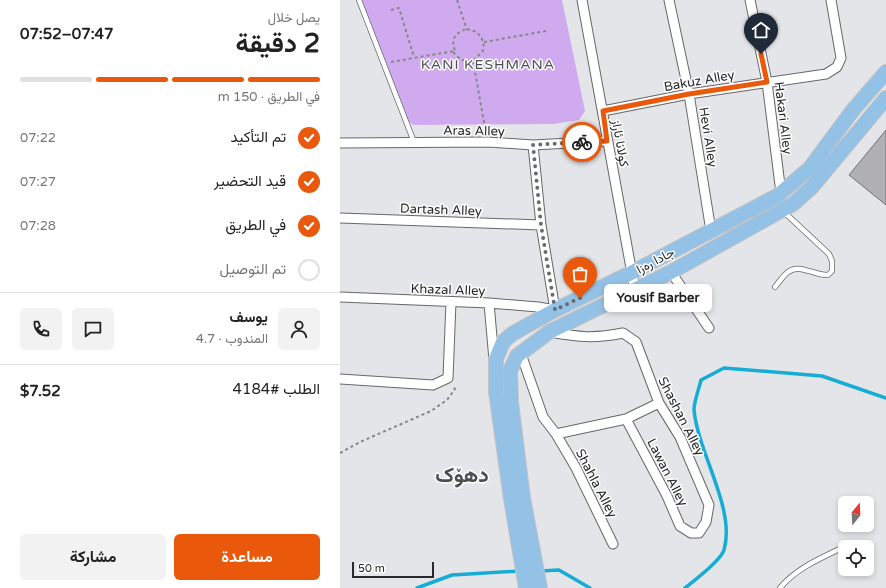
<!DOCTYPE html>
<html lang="ar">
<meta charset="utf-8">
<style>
:root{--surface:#fff;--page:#f2f2f2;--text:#222;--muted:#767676;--line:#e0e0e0;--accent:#ea580c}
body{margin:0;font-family:"Varela Round",Vazirmatn,sans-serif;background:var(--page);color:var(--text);direction:rtl;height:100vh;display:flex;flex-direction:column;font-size:15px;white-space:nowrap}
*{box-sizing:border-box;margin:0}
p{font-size:13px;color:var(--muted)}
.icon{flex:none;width:22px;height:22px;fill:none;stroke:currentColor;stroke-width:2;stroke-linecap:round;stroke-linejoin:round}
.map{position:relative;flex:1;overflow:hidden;direction:ltr}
.sheet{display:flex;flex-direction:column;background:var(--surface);width:340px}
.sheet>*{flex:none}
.needle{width:26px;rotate:18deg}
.controls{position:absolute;left:498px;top:496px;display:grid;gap:8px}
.controls a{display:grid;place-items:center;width:36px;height:36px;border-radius:6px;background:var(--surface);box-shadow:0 2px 6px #0003;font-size:20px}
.scale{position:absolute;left:12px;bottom:10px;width:82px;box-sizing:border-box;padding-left:4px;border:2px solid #29292a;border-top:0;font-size:11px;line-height:14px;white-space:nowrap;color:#29292a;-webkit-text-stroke:3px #fff;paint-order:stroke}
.pin{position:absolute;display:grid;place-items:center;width:34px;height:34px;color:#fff;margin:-41px -17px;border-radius:50% 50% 50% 0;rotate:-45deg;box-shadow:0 0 4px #0007}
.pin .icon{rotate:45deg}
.courier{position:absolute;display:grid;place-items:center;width:40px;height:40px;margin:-20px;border:3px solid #ea580c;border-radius:50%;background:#fff;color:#222;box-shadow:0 1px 5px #0007}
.bubble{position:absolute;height:28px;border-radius:6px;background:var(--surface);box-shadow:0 2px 6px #0003;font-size:13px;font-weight:700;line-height:28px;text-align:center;direction:rtl}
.head em{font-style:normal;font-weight:700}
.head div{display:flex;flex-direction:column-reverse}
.head{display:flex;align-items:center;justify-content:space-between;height:68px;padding:0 20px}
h1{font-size:26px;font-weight:700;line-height:30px}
.bar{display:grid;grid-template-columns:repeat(4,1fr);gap:6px 4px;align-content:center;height:48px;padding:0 20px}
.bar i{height:5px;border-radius:3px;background:var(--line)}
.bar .on{background:var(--accent)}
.bar p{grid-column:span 4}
.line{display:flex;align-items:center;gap:10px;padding:0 20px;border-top:1px solid var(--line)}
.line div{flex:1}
.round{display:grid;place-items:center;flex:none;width:42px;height:42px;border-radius:6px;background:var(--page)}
ol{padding:0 20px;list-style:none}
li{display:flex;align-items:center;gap:12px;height:44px}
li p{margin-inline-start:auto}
li .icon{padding:4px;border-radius:50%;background:var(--accent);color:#fff;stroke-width:4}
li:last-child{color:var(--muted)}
li i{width:22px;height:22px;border:2px solid var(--line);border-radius:50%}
.button{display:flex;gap:8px;margin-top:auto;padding:8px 20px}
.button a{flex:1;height:46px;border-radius:6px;background:var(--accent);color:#fff;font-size:16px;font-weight:700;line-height:46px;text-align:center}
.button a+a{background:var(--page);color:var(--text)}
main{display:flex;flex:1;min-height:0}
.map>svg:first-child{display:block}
.green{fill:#d0aaef}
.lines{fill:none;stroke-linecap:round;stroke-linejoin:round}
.stream{stroke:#15acd5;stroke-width:3.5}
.building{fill:#b0b0b2;stroke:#727274}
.service-casing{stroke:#66676a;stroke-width:6}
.minor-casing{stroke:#66676a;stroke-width:11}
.primary-casing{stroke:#c3c3c3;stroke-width:16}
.path{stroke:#868688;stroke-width:2;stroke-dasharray:3 3;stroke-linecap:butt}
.service{stroke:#fff;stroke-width:4.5}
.minor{stroke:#fff;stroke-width:9}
.primary{stroke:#94c2e6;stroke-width:14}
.done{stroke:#6a6b6c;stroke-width:4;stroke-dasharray:0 7.2}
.route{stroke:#ea580c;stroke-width:5}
.labels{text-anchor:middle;stroke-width:3;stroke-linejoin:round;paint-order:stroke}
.street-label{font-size:13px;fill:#29292a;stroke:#fff}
.neighbourhood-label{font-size:14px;letter-spacing:1px;fill:#4c4d4f;stroke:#fff}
.town-label{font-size:21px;font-weight:bold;fill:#4c4d4f;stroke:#fff}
</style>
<main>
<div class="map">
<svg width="546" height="588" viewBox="0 0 546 588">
<rect width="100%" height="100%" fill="#e4e5e8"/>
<!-- green -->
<path class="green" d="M21 0H222L245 111 239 120 213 124 73 125 61 115Z"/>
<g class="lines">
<!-- stream -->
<path class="stream" d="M200 571 219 570 250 588
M77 588 112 575 180 571
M345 588C354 581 381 560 384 550 396 509 358 453 354 410 354 401 359 389 361 380L384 368 482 376 546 398"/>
</g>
<!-- building -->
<path class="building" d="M546 130V205L509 175Z"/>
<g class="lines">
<!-- service casing -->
<g class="service-casing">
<path id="service" d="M19 0 74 142
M435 287C439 282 443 276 448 272 460 263 475 276 488 275L492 271V261L489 254 444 212
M440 588C457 567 484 557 508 545"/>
</g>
<!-- minor casing -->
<g class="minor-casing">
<path id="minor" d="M242 0 295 290
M329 0 349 94 371 231
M410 0 427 82 441 193
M263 111 349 94 486 74 497 67 501 58 491 0
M0 143 148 142 193 145 267 141
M0 218 201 225
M331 272 369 328
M0 297 149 303 198 307 215 310 201 225 193 145
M149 303 154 360
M210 332C239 337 253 339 283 333L296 342 319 403 340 437 369 505 366 522 359 533H351L340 526 327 496 286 419
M180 351 203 417 216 434 236 468 273 544
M0 379 93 385 108 378 111 302
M216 434 286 419 319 403"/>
</g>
<!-- primary casing -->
<g class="primary-casing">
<path id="primary" d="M186 588 171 499 156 392V359L163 342 172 334 215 310 291 273 437 196 470 168 513 110 546 72
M200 588 183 498 171 402 170 371 177 356 209 332 331 272 453 204 472 187 546 98"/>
</g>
<!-- path -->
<path class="path" d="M117 0 127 30
M51 10 59 8 74 57
M127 29 137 32 144 42 143 51 133 61 121 60 113 52 115 51C111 39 114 33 127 29Z
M144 42 206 31
M133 61 146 133
M51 62 114 51
M0 453 20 442 91 411 107 400 115 389 113 386"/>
<!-- service -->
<use href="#service" class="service"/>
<!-- minor -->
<use href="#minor" class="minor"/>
<!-- primary -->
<use href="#primary" class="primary"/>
</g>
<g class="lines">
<!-- done -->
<path class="done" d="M240 298 215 310 201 225 193 145 242 142"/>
<!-- route -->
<path class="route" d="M242 142 267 141 263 111 349 94 427 82 421 54"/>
</g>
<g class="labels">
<!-- street labels -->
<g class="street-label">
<text transform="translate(359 80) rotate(-10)" y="5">Bakuz Alley</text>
<text transform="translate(444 118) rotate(83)" y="5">Hakari Alley</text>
<text transform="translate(134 130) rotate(1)" y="5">Aras Alley</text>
<text transform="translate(369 137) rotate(81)" y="5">Hevi Alley</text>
<text transform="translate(281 143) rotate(80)" y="5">کولانا ئاراز</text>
<text transform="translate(101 209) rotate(2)" y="5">Dartash Alley</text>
<text transform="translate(315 260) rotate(-28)" y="5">جادا ره‌زا</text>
<text transform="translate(108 289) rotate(2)" y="5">Khazal Alley</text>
<text transform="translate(342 416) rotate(63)" y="5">Shashan Alley</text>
<text transform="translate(328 472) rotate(63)" y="5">Lawan Alley</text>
<text transform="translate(257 483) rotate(63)" y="5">Shahla Alley</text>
</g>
<!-- neighbourhood labels -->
<g class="neighbourhood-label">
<text x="148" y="69">KANI KESHMANA</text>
</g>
<!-- town labels -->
<g class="town-label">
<text x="122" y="482">دھۆک</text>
</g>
</g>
</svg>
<div class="controls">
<a><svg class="needle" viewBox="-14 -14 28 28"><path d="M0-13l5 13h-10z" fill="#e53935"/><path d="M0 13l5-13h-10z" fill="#767676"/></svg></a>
<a><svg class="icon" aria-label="locate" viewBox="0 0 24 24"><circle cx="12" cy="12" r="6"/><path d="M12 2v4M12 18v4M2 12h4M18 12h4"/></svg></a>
</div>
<div class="scale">50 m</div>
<div class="pin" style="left:240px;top:298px;background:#ea580c"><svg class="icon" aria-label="bag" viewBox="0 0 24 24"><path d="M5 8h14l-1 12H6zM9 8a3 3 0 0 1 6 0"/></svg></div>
<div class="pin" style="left:421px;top:54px;background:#1f2937"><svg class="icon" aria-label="home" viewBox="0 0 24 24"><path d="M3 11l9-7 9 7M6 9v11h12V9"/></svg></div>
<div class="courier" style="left:242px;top:142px"><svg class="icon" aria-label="bike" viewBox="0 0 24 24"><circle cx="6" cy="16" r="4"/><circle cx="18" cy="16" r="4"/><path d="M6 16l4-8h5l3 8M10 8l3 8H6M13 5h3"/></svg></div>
<div class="bubble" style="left:264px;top:284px;width:108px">Yousif Barber</div>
</div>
<section class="sheet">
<div class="head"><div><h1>2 دقيقة</h1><p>يصل خلال</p></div><em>07:47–07:52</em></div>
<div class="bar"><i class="on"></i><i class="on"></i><i class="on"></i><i></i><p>في الطريق · 150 m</p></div>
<ol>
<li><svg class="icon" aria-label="check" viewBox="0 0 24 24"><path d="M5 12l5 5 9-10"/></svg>تم التأكيد<p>07:22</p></li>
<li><svg class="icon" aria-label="check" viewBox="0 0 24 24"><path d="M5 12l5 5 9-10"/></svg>قيد التحضير<p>07:27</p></li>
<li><svg class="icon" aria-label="check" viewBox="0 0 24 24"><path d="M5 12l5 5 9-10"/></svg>في الطريق<p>07:28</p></li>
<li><i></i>تم التوصيل</li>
</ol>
<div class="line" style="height:72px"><a class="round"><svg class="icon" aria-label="person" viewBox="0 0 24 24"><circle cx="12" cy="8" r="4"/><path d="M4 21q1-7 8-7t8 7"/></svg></a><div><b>يوسف</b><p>المندوب · 4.7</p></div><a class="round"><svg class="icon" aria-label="chat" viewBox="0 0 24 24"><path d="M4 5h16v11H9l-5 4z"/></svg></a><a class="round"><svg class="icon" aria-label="phone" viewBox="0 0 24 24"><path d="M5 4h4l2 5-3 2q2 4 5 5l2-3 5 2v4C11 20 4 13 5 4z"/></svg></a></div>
<div class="line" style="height:52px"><div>الطلب #4184</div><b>$7.52</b></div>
<div class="button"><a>مساعدة</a><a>مشاركة</a></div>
</section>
</main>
